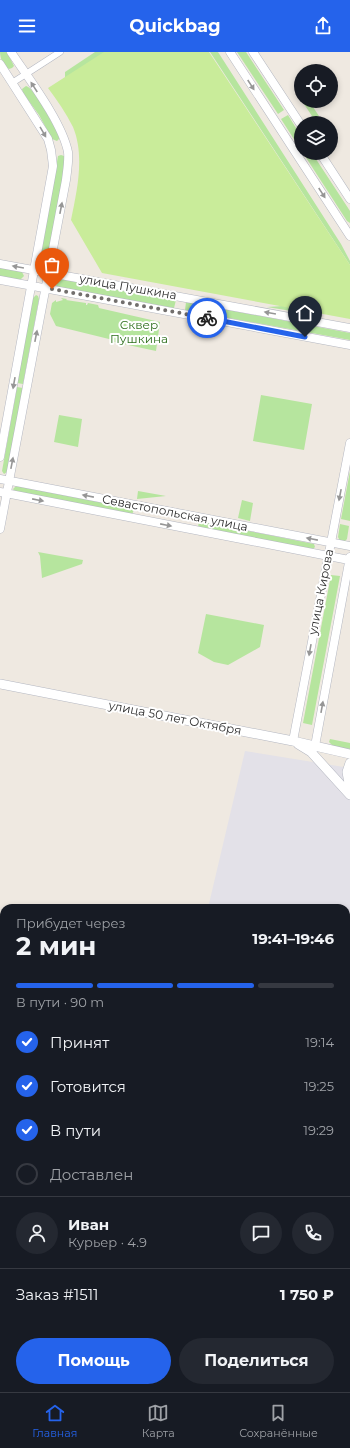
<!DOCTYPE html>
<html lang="ru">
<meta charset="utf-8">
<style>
:root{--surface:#171b24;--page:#242831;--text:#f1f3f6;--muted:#9ea1a6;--line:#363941;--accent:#2563eb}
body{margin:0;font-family:Montserrat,sans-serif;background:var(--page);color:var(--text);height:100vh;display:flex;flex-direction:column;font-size:15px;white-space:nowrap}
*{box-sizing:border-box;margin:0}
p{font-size:13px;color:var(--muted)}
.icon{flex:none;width:22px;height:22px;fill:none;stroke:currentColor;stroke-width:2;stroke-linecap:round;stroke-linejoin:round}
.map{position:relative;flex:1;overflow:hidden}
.panel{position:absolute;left:0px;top:852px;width:350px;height:488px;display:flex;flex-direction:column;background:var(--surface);border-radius:12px 12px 0 0;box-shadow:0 2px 6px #0003}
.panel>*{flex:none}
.fabs{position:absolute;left:294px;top:12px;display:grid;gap:8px}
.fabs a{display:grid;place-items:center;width:44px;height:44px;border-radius:50%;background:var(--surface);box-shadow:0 2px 6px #0003;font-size:20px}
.pin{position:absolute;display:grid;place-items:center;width:34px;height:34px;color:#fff;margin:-41px -17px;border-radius:50% 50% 50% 0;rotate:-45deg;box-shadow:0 0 4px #0007}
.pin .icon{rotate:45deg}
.courier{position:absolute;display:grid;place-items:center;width:40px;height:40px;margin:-20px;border:3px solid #2563eb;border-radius:50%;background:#fff;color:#222;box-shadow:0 1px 5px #0007}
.headline em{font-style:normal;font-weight:700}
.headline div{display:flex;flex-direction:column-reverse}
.headline{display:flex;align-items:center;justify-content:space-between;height:68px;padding:0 16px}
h1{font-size:26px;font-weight:700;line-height:30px}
.bar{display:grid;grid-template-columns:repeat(4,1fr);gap:6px 4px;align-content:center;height:48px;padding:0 16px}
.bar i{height:5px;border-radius:3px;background:var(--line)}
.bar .selected{background:var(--accent)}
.bar p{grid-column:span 4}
.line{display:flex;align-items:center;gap:10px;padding:0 16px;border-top:1px solid var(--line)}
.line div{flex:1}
.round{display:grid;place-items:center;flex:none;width:42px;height:42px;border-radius:21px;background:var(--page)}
ol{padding:0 16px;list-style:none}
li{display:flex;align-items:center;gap:12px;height:44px}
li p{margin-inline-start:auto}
li .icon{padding:4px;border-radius:50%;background:var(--accent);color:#fff;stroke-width:4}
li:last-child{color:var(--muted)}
li i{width:22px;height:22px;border:2px solid var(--line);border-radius:50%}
.button{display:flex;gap:8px;margin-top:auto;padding:8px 16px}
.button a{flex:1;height:46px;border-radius:24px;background:var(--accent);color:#fff;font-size:16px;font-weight:700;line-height:46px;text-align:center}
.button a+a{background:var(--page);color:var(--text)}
header{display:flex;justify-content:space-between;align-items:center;height:52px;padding:0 16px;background:var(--accent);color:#fff;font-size:18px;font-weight:700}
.tab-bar{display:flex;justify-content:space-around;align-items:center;height:56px;border-top:1px solid var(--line);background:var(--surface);font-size:11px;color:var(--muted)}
.tab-bar a{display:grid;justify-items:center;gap:2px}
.tab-bar .selected{color:var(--accent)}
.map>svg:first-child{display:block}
.industrial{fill:#e3e1e8}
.green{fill:#b6e59e}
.pitch{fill:#c9ec9a}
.water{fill:#75cff0}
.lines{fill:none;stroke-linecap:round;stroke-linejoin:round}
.minor-casing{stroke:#b4b7c1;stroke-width:7}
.tertiary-casing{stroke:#b4b7c1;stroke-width:9}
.secondary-casing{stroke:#b4b7c1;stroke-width:10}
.minor{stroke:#fff;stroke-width:6}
.tertiary{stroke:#fff;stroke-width:8}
.secondary{stroke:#fff;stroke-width:9}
.oneway{fill:#969696}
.done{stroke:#726f6d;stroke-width:4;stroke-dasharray:0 7.2}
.route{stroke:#2563eb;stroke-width:5}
.labels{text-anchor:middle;stroke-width:4;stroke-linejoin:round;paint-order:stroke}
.street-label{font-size:12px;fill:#2e2e2e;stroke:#fff}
.park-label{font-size:12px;fill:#2c6e1b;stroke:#fff}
</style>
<header><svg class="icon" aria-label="menu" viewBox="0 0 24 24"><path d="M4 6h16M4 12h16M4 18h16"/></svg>Quickbag<svg class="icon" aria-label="share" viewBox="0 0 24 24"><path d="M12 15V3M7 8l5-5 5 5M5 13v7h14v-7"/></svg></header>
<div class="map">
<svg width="350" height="1340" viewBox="0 0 350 1340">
<rect width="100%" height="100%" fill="#efe9e1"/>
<!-- industrial -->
<path class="industrial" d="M245 699 350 716V1340H246L239 1336H346V856H208Z
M0 884H4V974L0 967Z"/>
<!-- green -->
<path class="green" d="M0 0H7L14 14 12 16 9 17C3 14 0 6 0 0Z
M95 0H109L65 27V20Z
M210 0H218L341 192 350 209V213Z
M237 0H246L284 58 278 62Z
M26 34C35 36 54 74 59 84V87L57 89 52 87 39 63 23 41 22 37Z
M302 49H309L319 64 314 67Z
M288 63 301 84V98L281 67Z
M303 101H312L350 159V171L347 169Z
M61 103 64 104 65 107 63 128 47 210 43 212 40 208 58 104Z
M0 215 22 220 24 224 20 228 0 224Z
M58 226 176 248 174 256 56 235Z
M36 243 38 244 39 247 23 332 17 331 33 246Z
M61 246 67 247 66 248 86 251V253H87L88 251 98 253 99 256 160 270 156 299 114 290 113 288 56 274 50 262 52 251 56 248V250L63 248Z
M186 250 350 281V288L185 258Z
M299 253 317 257 316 263 267 255Z
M17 335 23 336 7 420 4 422 2 419Z
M261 343 312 352 304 398 253 389Z
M59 363 82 367 78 395 54 390Z
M350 419V469L341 467Z
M16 434 134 457 132 463 15 440 13 437Z
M138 439 166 444 137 447Z
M242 448 253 451 250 469 238 466Z
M199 469 314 492 315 495 313 497 198 475Z
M340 472 349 474 347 487 345 489H340L338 485Z
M38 500 83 508 82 512 42 526 40 504Z
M331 523 340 524 312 673 303 671Z
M206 562 264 573 260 595 228 613 214 610 198 601Z
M330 687 350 691V697L333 694 329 690Z
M0 931 4 932V1107L0 1105Z
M0 1159 4 1162V1336H257L256 1340H15L0 1338Z"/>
<!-- pitch -->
<path class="pitch" d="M104 0H209L350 213V267L102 221 71 168C77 138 85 104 73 75 66 61 57 48 48 36Z"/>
<!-- water -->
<path class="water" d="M0 1025H4V1053H0Z"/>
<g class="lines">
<!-- minor casing -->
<g class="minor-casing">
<path id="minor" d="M12 31 60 0"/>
</g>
<!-- tertiary casing -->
<g class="tertiary-casing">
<path id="tertiary" d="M230 0 350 184
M253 0 301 73
M0 12 48 87 51 98 53 114 0 405
M320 101 350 147
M0 212 350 276
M0 228 350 293
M0 427 350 494
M0 440 349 508
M0 477 66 128C67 119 69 109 68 100 62 70 29 27 11 0
M293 689 350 391
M315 694 350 505"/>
</g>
<!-- secondary casing -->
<g class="secondary-casing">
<path id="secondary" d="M0 632 293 689 350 702
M298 692 311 700 350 743
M350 711 347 720 350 737"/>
</g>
<!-- minor -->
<use href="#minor" class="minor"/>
<!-- tertiary -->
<use href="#tertiary" class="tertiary"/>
<!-- secondary -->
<use href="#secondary" class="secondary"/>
</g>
<!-- one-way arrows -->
<defs><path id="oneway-solid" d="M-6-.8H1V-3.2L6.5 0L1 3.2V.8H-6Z"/></defs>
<g class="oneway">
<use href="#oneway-solid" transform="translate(251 33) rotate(57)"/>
<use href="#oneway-solid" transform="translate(34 35) rotate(-123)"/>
<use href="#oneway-solid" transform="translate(43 80) rotate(60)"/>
<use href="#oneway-solid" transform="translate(322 141) rotate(57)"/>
<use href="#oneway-solid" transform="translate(61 156) rotate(-79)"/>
<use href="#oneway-solid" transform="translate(18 215) rotate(-170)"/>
<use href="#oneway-solid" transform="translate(270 261) rotate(-170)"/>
<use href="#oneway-solid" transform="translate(36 284) rotate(-79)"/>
<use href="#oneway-solid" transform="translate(14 331) rotate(100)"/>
<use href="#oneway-solid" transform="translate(12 411) rotate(-79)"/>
<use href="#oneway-solid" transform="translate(340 443) rotate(101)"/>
<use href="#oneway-solid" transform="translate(88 444) rotate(-169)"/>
<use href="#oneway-solid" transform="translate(38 448) rotate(11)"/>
<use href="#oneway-solid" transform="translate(166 473) rotate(11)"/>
<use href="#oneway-solid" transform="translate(312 487) rotate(-169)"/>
<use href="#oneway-solid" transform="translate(310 598) rotate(100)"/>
<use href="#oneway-solid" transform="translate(322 655) rotate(-80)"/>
</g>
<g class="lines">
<!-- done -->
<path class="done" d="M52 237 207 266"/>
<!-- route -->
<path class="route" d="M207 266 305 285"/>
</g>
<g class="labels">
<!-- street labels -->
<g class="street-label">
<text transform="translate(128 235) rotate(10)" y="4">улица Пушкина</text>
<text transform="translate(175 461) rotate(11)" y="4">Севастопольская улица</text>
<text transform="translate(321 540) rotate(-79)" y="4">улица Кирова</text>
<text transform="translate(175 666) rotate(11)" y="4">улица 50 лет Октября</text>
</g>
<!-- park labels -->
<g class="park-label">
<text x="139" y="277">Сквер<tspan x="139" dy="14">Пушкина</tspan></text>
</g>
</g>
</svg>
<div class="fabs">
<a><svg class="icon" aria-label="locate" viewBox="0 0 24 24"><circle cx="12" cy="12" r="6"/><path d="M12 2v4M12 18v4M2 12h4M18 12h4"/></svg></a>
<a><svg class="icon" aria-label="layers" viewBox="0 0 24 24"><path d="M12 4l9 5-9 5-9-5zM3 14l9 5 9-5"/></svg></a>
</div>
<div class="pin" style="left:52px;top:237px;background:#ea580c"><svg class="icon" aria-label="bag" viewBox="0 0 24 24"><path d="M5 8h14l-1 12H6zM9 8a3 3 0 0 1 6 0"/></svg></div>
<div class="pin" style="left:305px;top:285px;background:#1f2937"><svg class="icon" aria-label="home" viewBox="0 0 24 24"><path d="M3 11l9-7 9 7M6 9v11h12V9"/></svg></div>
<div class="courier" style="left:207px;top:266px"><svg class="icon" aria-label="bike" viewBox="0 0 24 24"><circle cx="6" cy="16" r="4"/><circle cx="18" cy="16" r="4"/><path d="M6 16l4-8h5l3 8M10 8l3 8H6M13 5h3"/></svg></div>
<section class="panel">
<div class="headline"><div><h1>2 мин</h1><p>Прибудет через</p></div><em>19:41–19:46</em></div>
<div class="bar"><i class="selected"></i><i class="selected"></i><i class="selected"></i><i></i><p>В пути · 90 m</p></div>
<ol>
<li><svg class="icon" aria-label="check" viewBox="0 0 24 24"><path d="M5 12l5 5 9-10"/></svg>Принят<p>19:14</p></li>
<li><svg class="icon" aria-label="check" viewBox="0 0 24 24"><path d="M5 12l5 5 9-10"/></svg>Готовится<p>19:25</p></li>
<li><svg class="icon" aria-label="check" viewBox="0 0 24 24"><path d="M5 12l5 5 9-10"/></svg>В пути<p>19:29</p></li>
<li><i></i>Доставлен</li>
</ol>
<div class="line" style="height:72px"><a class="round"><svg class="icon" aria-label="person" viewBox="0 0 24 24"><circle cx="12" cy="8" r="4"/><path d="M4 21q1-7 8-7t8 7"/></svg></a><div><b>Иван</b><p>Курьер · 4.9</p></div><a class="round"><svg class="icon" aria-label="chat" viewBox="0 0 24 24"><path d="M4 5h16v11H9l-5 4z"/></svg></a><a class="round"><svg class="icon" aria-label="phone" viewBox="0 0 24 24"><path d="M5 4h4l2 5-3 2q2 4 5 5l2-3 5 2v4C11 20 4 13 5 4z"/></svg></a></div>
<div class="line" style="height:52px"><div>Заказ #1511</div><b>1 750 ₽</b></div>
<div class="button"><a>Помощь</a><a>Поделиться</a></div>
</section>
</div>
<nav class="tab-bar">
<a class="selected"><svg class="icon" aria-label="home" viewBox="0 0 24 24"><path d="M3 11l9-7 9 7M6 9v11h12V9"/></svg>Главная</a>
<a><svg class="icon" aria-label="map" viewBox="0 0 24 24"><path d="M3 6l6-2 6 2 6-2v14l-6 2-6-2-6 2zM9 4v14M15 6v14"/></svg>Карта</a>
<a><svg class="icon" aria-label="saved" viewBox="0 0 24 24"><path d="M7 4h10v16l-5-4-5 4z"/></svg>Сохранённые</a>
</nav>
